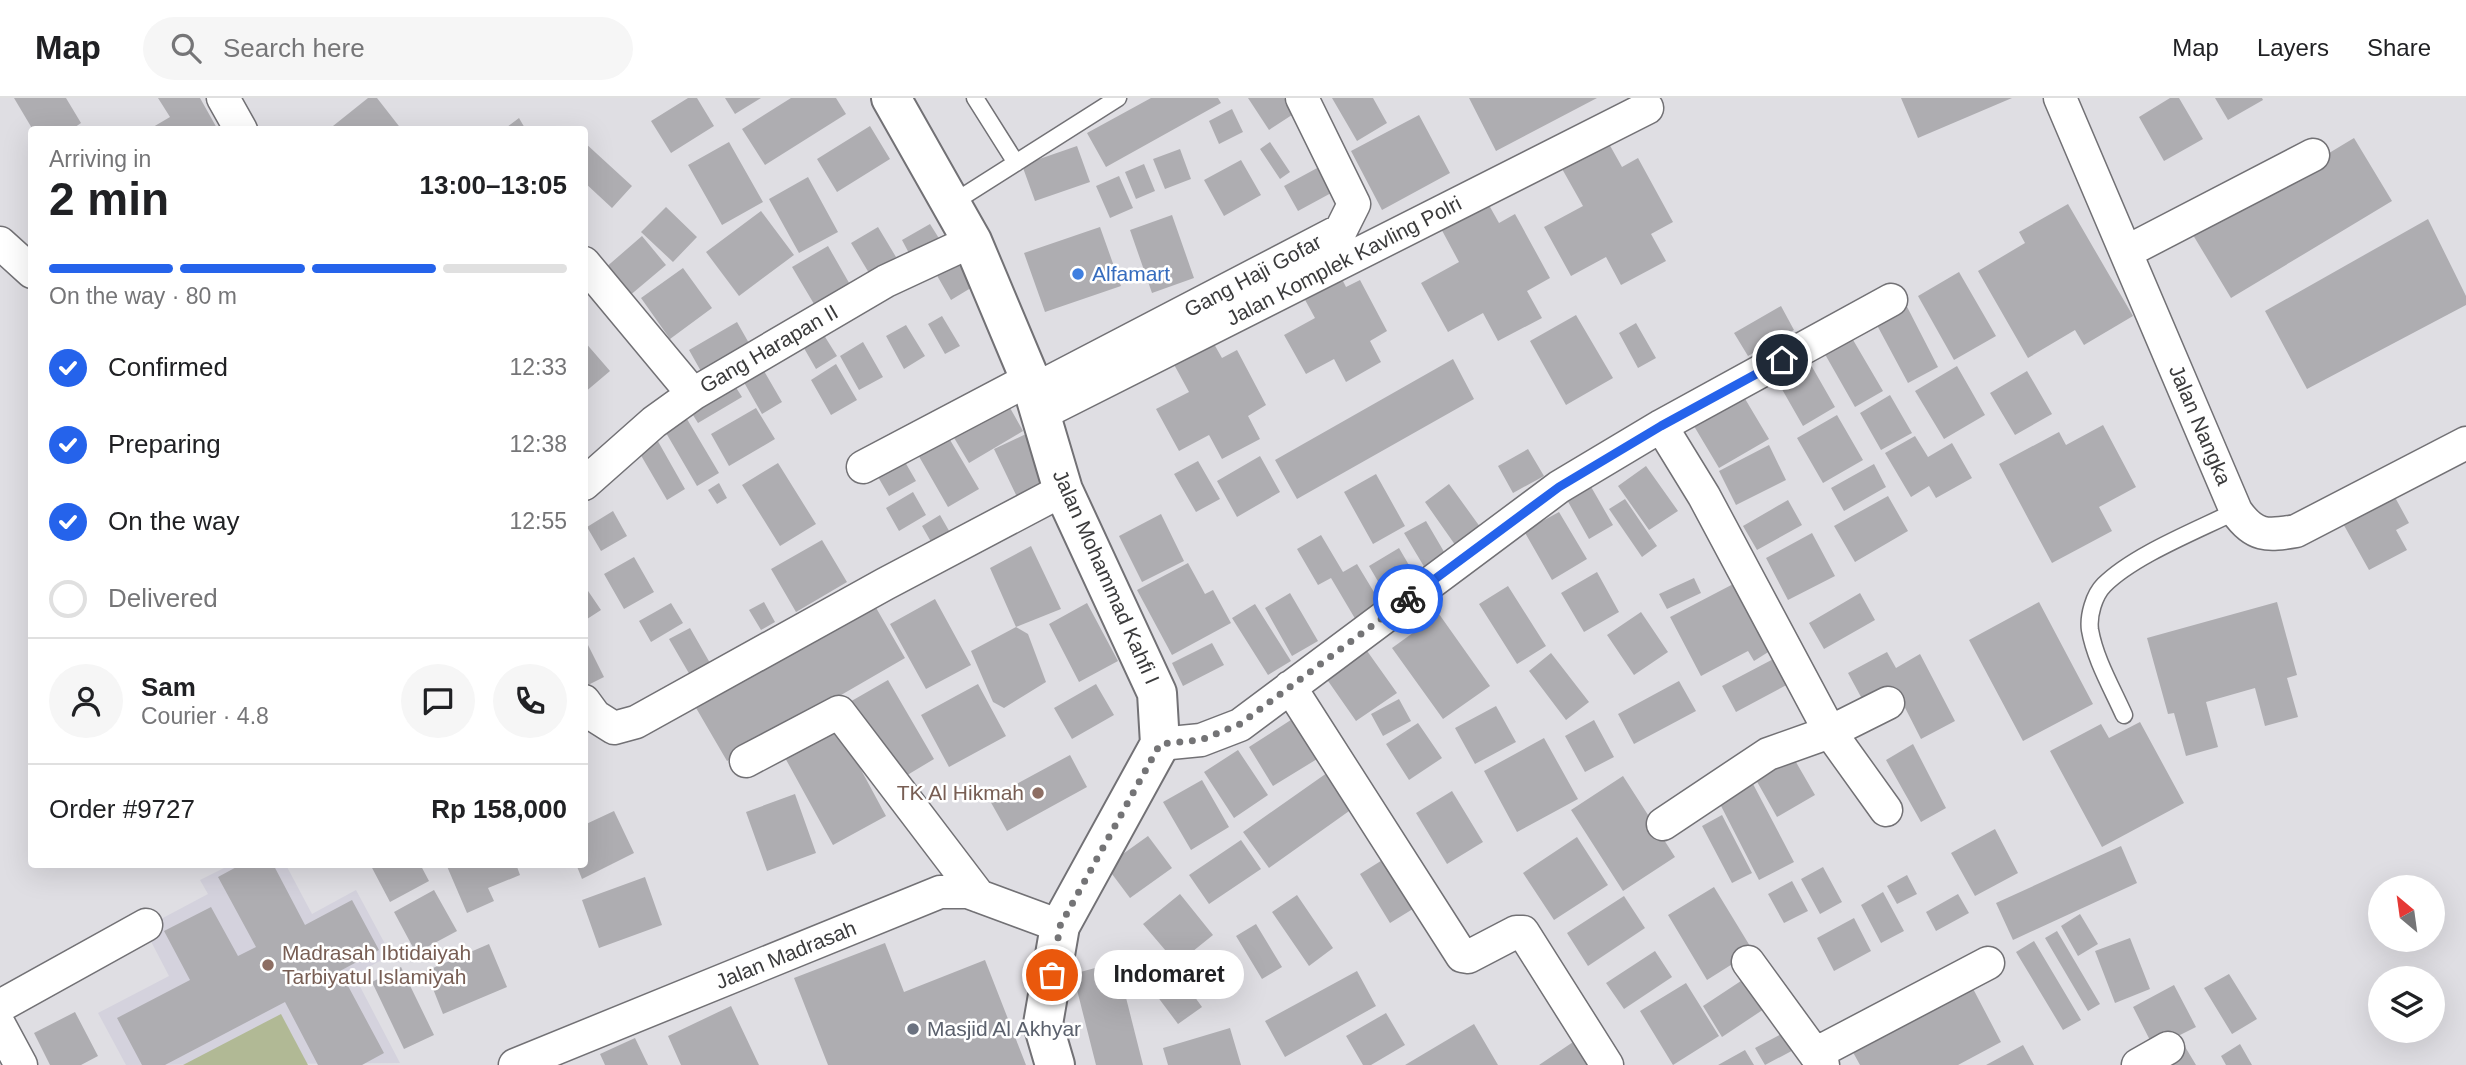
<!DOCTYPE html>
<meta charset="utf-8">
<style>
:root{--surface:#fff;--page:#f6f6f6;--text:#202124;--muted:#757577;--line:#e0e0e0;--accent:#2563eb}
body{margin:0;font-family:Helvetica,sans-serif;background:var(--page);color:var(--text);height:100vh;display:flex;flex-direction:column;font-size:26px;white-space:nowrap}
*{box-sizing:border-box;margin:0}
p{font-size:23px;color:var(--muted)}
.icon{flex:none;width:38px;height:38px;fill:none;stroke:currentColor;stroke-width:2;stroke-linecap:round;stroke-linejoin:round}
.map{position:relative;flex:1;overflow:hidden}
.side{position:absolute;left:28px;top:28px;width:560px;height:742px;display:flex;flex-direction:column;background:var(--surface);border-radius:7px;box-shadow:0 7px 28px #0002}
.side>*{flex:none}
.needle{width:46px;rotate:331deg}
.controls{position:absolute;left:2368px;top:777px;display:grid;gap:14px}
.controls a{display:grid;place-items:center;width:77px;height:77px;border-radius:50%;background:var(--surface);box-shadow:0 7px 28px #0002;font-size:35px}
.pin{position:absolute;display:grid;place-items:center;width:60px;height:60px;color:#fff;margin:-30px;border:4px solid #fff;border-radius:50%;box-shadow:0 2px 7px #0007}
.courier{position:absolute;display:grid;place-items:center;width:70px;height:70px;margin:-35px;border:5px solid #2563eb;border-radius:50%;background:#fff;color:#222;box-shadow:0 2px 9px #0007}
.bubble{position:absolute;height:49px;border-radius:24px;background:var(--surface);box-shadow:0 7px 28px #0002;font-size:23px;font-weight:600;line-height:49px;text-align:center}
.headline em{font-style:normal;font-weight:600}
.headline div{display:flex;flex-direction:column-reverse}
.headline{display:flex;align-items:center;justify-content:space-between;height:119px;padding:0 21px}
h1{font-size:46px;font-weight:600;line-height:52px}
.bar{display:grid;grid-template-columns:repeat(4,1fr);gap:10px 7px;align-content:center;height:84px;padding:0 21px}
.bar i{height:9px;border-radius:5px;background:var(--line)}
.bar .current{background:var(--accent)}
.bar p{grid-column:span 4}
.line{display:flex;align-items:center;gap:18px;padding:0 21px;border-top:2px solid var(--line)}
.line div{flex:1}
.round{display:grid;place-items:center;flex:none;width:74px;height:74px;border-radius:37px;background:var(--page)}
ol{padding:0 21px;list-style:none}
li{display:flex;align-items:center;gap:21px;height:77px}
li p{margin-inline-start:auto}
li .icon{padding:7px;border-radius:50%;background:var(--accent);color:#fff;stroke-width:4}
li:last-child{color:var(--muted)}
li i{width:38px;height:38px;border:4px solid var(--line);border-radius:50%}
header{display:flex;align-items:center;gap:42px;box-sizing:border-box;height:98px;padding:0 35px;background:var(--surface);border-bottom:2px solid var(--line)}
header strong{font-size:33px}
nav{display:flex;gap:38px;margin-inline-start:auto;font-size:24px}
.search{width:490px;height:63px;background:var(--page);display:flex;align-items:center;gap:18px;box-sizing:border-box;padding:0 24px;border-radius:38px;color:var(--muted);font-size:26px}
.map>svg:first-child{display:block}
.built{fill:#d4d2dd}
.green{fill:#b1b995}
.building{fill:#aeadb1}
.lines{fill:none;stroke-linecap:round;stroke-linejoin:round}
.service-casing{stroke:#727175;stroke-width:19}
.minor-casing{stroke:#727175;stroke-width:35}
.secondary-casing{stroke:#727175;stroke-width:42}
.service{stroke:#fff;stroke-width:16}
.minor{stroke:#fff;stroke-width:32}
.secondary{stroke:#fff;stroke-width:38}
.done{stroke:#747476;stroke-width:7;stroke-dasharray:0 12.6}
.route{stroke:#2563eb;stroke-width:9}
.shop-dot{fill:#3f7fe0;stroke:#fff;stroke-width:2.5}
.education-dot{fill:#8d6e63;stroke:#fff;stroke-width:2.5}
.worship-dot{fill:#6b7280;stroke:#fff;stroke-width:2.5}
.labels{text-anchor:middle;stroke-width:5;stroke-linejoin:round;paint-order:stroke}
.street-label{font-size:21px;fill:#3b3b3c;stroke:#fff}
.shop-label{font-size:21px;fill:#366cbe;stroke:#fff;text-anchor:start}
.education-label{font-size:21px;fill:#785e54;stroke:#fff;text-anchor:end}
.worship-label{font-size:21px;fill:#5b616d;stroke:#fff;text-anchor:start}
</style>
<header>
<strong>Map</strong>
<div class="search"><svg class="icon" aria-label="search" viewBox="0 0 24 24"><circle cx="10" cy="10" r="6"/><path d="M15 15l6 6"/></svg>Search here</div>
<nav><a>Map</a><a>Layers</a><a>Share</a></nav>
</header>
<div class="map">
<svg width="2466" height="967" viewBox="0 0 2466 967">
<rect width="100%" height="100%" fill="#dfdee3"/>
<!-- built -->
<path class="built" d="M230 767H286L312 816 356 792 391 857 354 877 400 965 126 967 98 915 169 878 144 830 208 796 200 782Z"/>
<!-- green -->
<path class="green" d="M281 916 308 967H183Z"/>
<!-- building -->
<path class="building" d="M14 0H66L81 25 71 32H33Z
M158 0H200L218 32H148L170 19Z
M368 0H377L402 32H328Z
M688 0H697L714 28 671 55 651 23Z
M725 0H761L735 16Z
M791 0H836L846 16 765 67 742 31Z
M1151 0H1218L1221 5 1106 69 1087 35Z
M1248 0H1284L1295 15 1269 32Z
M1332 0H1373L1387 25 1357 43Z
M1469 0H1597L1496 53Z
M1901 0H2012L1918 40Z
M2170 0H2179L2203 41 2164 63 2139 19Z
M2215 0H2262L2263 2 2228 22Z
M1232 11 1243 34 1219 46 1209 23Z
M1419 17 1450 75 1382 112 1351 53Z
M519 20 526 32H503Z
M870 28 890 61 837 94 817 61Z
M2354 40 2392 103 2231 200 2193 137Z
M584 44 632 88 612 110 584 84Z
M729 44 763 104 722 127 688 67Z
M1270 44 1290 74 1280 81 1260 51Z
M1608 44 1622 69 1638 60 1673 124 1651 136 1666 163 1621 187 1606 159 1571 178 1544 129 1583 108 1561 69Z
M1077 48 1090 84 1035 103 1022 67Z
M1180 51 1191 81 1165 91 1153 61Z
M1241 62 1261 97 1224 118 1204 82Z
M1144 66 1155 93 1136 101 1125 74Z
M1319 69 1333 94 1298 113 1284 88Z
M1119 78 1133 110 1110 120 1096 88Z
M808 79 838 134 799 155 769 101Z
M1485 100 1499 125 1515 116 1550 180 1527 193 1542 220 1498 243 1483 215 1448 234 1421 185 1459 164 1438 125Z
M2068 106 2133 218 2084 247 2075 232 2028 260 1978 173 2025 145 2019 134Z
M666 109 697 139 673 164 641 134Z
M761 113 794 157 739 198 706 154Z
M1172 117 1194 180 1152 195 1130 132Z
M2428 121 2466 198V207L2307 291 2265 213Z
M930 126 940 142 911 159 902 142Z
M878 129 896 159 869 175 851 145Z
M1100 129 1121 188 1045 214 1024 155Z
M642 138 666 167 628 199 604 171Z
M828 148 852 190 817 211 792 169Z
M959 150 979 185 951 202 931 167Z
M1336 169 1346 189 1360 182 1387 233 1370 243 1381 264 1346 284 1334 261 1306 276 1284 237 1315 220 1298 189Z
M683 170 712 210 670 241 641 200Z
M1959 174 1996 238 1954 262 1918 198Z
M1902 199 1938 269 1908 285 1871 216Z
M1781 208 1794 232 1748 258 1734 235Z
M1576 217 1613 280 1566 307 1530 243Z
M942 218 960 248 945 256 928 226Z
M737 224 750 247 702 275 689 252Z
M1636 225 1656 260 1638 270 1619 235Z
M817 226 837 258 816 271 797 238Z
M906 227 925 258 904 271 886 238Z
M1849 235 1883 293 1855 309 1822 251Z
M1210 239 1222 260 1237 252 1266 307 1248 318 1260 341 1222 361 1209 337 1179 353 1156 311 1189 294 1171 261Z
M584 243 610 273 584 295Z
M863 244 883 279 859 292 840 258Z
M1807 260 1835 309 1803 328 1775 279Z
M757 261 782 304 762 316 737 272Z
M1453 261 1474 301 1297 401 1275 362Z
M836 266 857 302 831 317 811 282Z
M1957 268 1985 317 1944 341 1915 293Z
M2027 273 2052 316 2015 337 1990 295Z
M730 280 742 299 698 325 686 306Z
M1738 289 1769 341 1719 370 1688 318Z
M1890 297 1912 335 1881 352 1860 315Z
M1005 301 1023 333 969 365 950 333Z
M756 310 775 341 729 368 711 336Z
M684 316 719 375 697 388 662 328Z
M1837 317 1863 362 1823 385 1797 340Z
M2103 327 2136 389 2099 409 2112 433 2052 465 1999 366 2059 334 2066 347Z
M943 330 979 391 948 409 913 348Z
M651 331 685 391 667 402 632 342Z
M1026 336 1052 387 1019 403 994 351Z
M1915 338 1928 359 1952 345 1972 380 1936 400 1929 388 1911 399 1885 355Z
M1769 347 1786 382 1736 407 1719 373Z
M1528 351 1544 378 1513 395 1498 368Z
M901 357 916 383 889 398 874 372Z
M1260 358 1280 394 1237 419 1217 383Z
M1198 363 1220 401 1196 414 1174 376Z
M778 365 816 426 780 448 742 387Z
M1874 366 1886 389 1844 413 1831 390Z
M1646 368 1678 413 1649 432 1618 388Z
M1376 376 1405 428 1373 446 1344 394Z
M719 385 727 400 717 406 708 392Z
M1449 386 1483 433 1458 451 1425 404Z
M1590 387 1613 427 1589 441 1566 400Z
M2391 392 2409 425 2396 432 2407 452 2369 472 2341 422Z
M913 394 926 417 899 433 886 410Z
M1888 398 1908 433 1855 464 1834 428Z
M1625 401 1657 448 1642 459 1609 411Z
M1788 402 1802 427 1757 452 1743 428Z
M613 413 627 438 601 453 587 429Z
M1559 414 1587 461 1552 482 1524 433Z
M1161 416 1184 463 1142 484 1119 438Z
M940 417 956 445 938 456 922 428Z
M1426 423 1450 464 1429 477 1404 435Z
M1812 435 1835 478 1788 502 1766 460Z
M1321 437 1343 474 1357 466 1386 514 1360 529 1331 480 1318 487 1297 451Z
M822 442 847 484 796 514 771 471Z
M1031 448 1061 511 1016 529 990 470Z
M1399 450 1420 486 1390 504 1369 468Z
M634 459 654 494 624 511 604 476Z
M1188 465 1205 496 1213 492 1231 525 1172 557 1137 492Z
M1597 474 1619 514 1584 534 1561 495Z
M1694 480 1701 495 1667 511 1659 496Z
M1739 483 1773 551 1754 563 1748 553 1701 578 1670 519Z
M584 487 601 512 584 523Z
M1508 488 1546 548 1517 566 1479 506Z
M1290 495 1318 543 1292 558 1265 510Z
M1860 495 1875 522 1824 551 1809 525Z
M871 501 905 560 727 663 692 603Z
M935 501 971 567 926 591 890 526Z
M764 504 775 524 761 532 749 512Z
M2039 504 2093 606 2023 643 1969 542Z
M2277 504 2297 577 2287 580 2298 619 2265 628 2255 590 2206 604 2218 649 2186 658 2174 615 2168 616 2147 540Z
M671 505 683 525 651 544 639 523Z
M1087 505 1118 563 1079 584 1049 526Z
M1255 506 1291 563 1268 577 1232 520Z
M1641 514 1668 554 1634 577 1607 537Z
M1439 516 1490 588 1443 621 1392 550Z
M1016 529 1028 536 1046 584 1004 610 993 604 971 553Z
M690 530 714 572 694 584 669 541Z
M1360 543 1397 595 1356 623 1319 570Z
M1212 545 1224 567 1183 588 1172 565Z
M588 547 604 579 586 588 584 549Z
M1887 554 1896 570 1920 556 1955 623 1921 641 1897 594 1867 610 1848 575Z
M1551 555 1589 604 1566 622 1529 573Z
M1781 557 1794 583 1736 614 1722 588Z
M888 582 934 661 894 685 848 605Z
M1679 583 1696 613 1634 646 1618 616Z
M978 586 1006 638 949 669 921 617Z
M1096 586 1114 617 1072 641 1054 610Z
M1399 601 1411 623 1383 638 1371 616Z
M1496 608 1516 644 1475 666 1455 630Z
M832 618 886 718 833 747 778 647Z
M1297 618 1322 658 1273 688 1249 649Z
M1594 622 1614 659 1585 674 1565 638Z
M2140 624 2184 705 2102 749 2050 653 2101 626 2109 640Z
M1418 625 1442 660 1409 682 1386 646Z
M1544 640 1578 701 1517 734 1484 673Z
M1913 646 1946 710 1921 724 1886 662Z
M1238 652 1268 697 1234 720 1204 674Z
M1789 652 1815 697 1777 719 1751 673Z
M1070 657 1087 689 1007 733 989 701Z
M1334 670 1359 706 1269 770 1243 734Z
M1623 678 1675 759 1623 793 1571 712Z
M1202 682 1229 729 1191 752 1163 704Z
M1753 686 1794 764 1759 782 1719 704Z
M1452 693 1483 744 1447 766 1416 715Z
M795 696 816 755 767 773 746 714Z
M614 713 634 755 582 781 576 766H584V727Z
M1722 717 1752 775 1732 785 1702 728Z
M1995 731 2018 775 1975 798 1951 755Z
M1148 738 1172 770 1130 800 1106 768Z
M1577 739 1608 787 1554 822 1523 775Z
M1241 742 1261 771 1209 806 1189 777Z
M2121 748 2137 785 2013 842 1996 805Z
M1392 756 1421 806 1390 825 1360 776Z
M242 766H273L305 827 352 802 379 852 340 873 384 955 362 967H318L285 904 165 967H142L117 920 190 882 164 833 211 809 238 858 256 849 218 779Z
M370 766H420L429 783 390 804Z
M446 766H516L520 777 488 790 494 803 467 815Z
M1823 769 1842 804 1820 816 1801 781Z
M1907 777 1917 796 1897 806 1887 788Z
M645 779 662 827 599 850 582 802Z
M1792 783 1808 813 1784 825 1768 796Z
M1714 789 1753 853 1707 882 1668 817Z
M434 792 457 833 416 855 394 814Z
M1883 794 1904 833 1881 845 1861 807Z
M1180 796 1213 837 1177 866 1143 826Z
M1958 796 1969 815 1936 833 1926 814Z
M1297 797 1333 850 1309 868 1272 814Z
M1624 798 1645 830 1588 868 1567 835Z
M2080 816 2098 846 2078 858 2061 828Z
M1854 820 1871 853 1834 873 1817 840Z
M1256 826 1282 869 1262 881 1236 838Z
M2057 833 2100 906 2088 913 2045 840Z
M2130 840 2150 891 2115 905 2095 853Z
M2034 843 2081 922 2063 932 2016 854Z
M885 845 904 894 985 862 1026 967H828L794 880Z
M489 846 507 889 443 916 426 873Z
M1655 853 1672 879 1624 911 1606 885Z
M1167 860 1202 909 1178 926 1142 878Z
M1117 864 1143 967H1096L1073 876Z
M401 869 434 937 404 951 372 884Z
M1357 873 1376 908 1285 959 1265 923Z
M2229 876 2257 921 2232 936 2204 890Z
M1750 877 1770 907 1722 939 1703 908Z
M1969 883 2001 944 1958 967H1860L1849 947Z
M1686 885 1719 938 1673 967 1640 913Z
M2174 887 2196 929 2154 950 2133 909Z
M731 908 759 967H681L668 938Z
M75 914 98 958 81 967H50L34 935Z
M1386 915 1405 947 1371 967H1363L1346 938Z
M1474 926 1498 967H1405Z
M1230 930 1241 967H1168L1163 950Z
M1791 931 1801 948 1765 967 1755 950Z
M635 940 648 967H605L600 956Z
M1579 940 1597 967H1539Z
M2240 946 2252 967H2226L2221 958Z
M2023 947 2034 967H1986Z
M2184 947 2196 967H2165L2161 961Z
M1745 952 1754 967H1718Z"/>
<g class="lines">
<!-- service casing -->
<g class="service-casing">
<path id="service" d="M975 0 1016 65
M951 106 1118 0
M2124 617C2112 590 2095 561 2090 532 2088 518 2094 497 2104 487 2134 457 2198 432 2236 413"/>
</g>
<!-- minor casing -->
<g class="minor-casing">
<path id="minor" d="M223 0 241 32
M2060 0 2236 413C2254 439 2267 438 2296 433L2466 345
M0 145 32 174
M2128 153 2313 57
M584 165 693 296
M1034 292 1341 132 1354 106 1302 0
M1041 316 1647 10
M1661 328 1704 398 1830 634 1886 712
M863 369 1030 281
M584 386 654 324 693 296 886 183 972 143
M1290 589 1462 858 1468 859 1516 834H1523L1607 967
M584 603 595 618 614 630 636 624 885 486 1063 392
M1160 646 1201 642 1240 627 1559 389 1661 328 1891 202
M746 663 839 614 979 798
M1663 726 1768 656 1830 634 1888 605
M1748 864 1823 967
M0 908 146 827
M0 928 21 967
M1815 956 1988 865
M515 967 940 794H968L1060 828
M2138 967 2168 950"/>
</g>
<!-- secondary casing -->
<g class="secondary-casing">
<path id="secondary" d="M891 0 972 143 1030 281 1063 392 1157 595 1160 646 1060 828 1043 926 1055 967"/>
</g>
<!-- service -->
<use href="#service" class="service"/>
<!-- minor -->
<use href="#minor" class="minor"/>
<!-- secondary -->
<use href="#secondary" class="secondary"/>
</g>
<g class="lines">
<!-- done -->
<path class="done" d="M1052 877 1060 828 1160 646 1201 642 1240 626 1408 501"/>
<!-- route -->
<path class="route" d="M1408 501 1559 389 1661 328 1782 262"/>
</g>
<!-- markers -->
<circle class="shop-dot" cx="1078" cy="176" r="7"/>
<g class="education-dot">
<circle cx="1038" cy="695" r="7"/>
<circle cx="268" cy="867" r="7"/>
</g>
<circle class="worship-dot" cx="913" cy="931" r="7"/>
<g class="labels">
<!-- street labels -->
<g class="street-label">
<text transform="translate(1344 163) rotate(-27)" y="7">Jalan Komplek Kavling Polri</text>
<text transform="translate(1253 178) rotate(-28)" y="7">Gang Haji Gofar</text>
<text transform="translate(769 251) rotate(-30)" y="7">Gang Harapan II</text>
<text transform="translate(2200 327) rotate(67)" y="7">Jalan Nangka</text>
<text transform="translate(1106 479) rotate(66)" y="7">Jalan Mohammad Kahfi I</text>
<text transform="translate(786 857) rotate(-22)" y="7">Jalan Madrasah</text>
</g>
<!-- shop labels -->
<g class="shop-label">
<text x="1092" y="183">Alfamart</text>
</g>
<!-- education labels -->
<g class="education-label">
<text x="1024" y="702">TK Al Hikmah</text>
<text x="282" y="862" text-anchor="start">Madrasah Ibtidaiyah<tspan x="282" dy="24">Tarbiyatul Islamiyah</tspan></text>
</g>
<!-- worship labels -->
<g class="worship-label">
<text x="927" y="938">Masjid Al Akhyar</text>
</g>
</g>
</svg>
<div class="controls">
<a><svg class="needle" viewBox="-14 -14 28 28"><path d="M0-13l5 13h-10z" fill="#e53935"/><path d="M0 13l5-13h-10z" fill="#757577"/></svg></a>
<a><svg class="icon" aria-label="layers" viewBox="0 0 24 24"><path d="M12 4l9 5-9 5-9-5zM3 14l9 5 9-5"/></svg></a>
</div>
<div class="pin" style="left:1052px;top:877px;background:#ea580c"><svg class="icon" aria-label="bag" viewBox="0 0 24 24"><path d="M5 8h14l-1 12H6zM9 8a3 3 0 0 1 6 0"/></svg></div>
<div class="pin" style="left:1782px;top:262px;background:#1f2937"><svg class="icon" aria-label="home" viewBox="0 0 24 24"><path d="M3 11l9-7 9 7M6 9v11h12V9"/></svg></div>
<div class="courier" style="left:1408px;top:501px"><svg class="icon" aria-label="bike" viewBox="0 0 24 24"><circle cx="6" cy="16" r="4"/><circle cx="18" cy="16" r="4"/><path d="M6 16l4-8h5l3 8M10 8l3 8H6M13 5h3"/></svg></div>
<div class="bubble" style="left:1094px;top:852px;width:150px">Indomaret</div>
<section class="side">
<div class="headline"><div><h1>2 min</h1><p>Arriving in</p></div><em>13:00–13:05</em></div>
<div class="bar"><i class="current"></i><i class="current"></i><i class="current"></i><i></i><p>On the way · 80 m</p></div>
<ol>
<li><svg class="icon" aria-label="check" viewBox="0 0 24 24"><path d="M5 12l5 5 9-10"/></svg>Confirmed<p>12:33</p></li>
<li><svg class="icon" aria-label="check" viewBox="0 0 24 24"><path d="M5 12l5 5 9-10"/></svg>Preparing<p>12:38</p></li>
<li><svg class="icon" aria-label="check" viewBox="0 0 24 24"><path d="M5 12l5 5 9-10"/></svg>On the way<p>12:55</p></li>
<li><i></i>Delivered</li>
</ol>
<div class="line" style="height:126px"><a class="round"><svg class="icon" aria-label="person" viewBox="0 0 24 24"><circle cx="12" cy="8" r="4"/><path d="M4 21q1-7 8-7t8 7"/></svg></a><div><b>Sam</b><p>Courier · 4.8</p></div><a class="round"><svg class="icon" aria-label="chat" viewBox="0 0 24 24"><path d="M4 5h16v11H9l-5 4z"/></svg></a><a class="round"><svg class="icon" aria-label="phone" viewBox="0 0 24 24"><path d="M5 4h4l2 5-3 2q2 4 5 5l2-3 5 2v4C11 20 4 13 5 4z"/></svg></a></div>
<div class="line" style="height:91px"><div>Order #9727</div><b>Rp 158,000</b></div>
</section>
</div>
